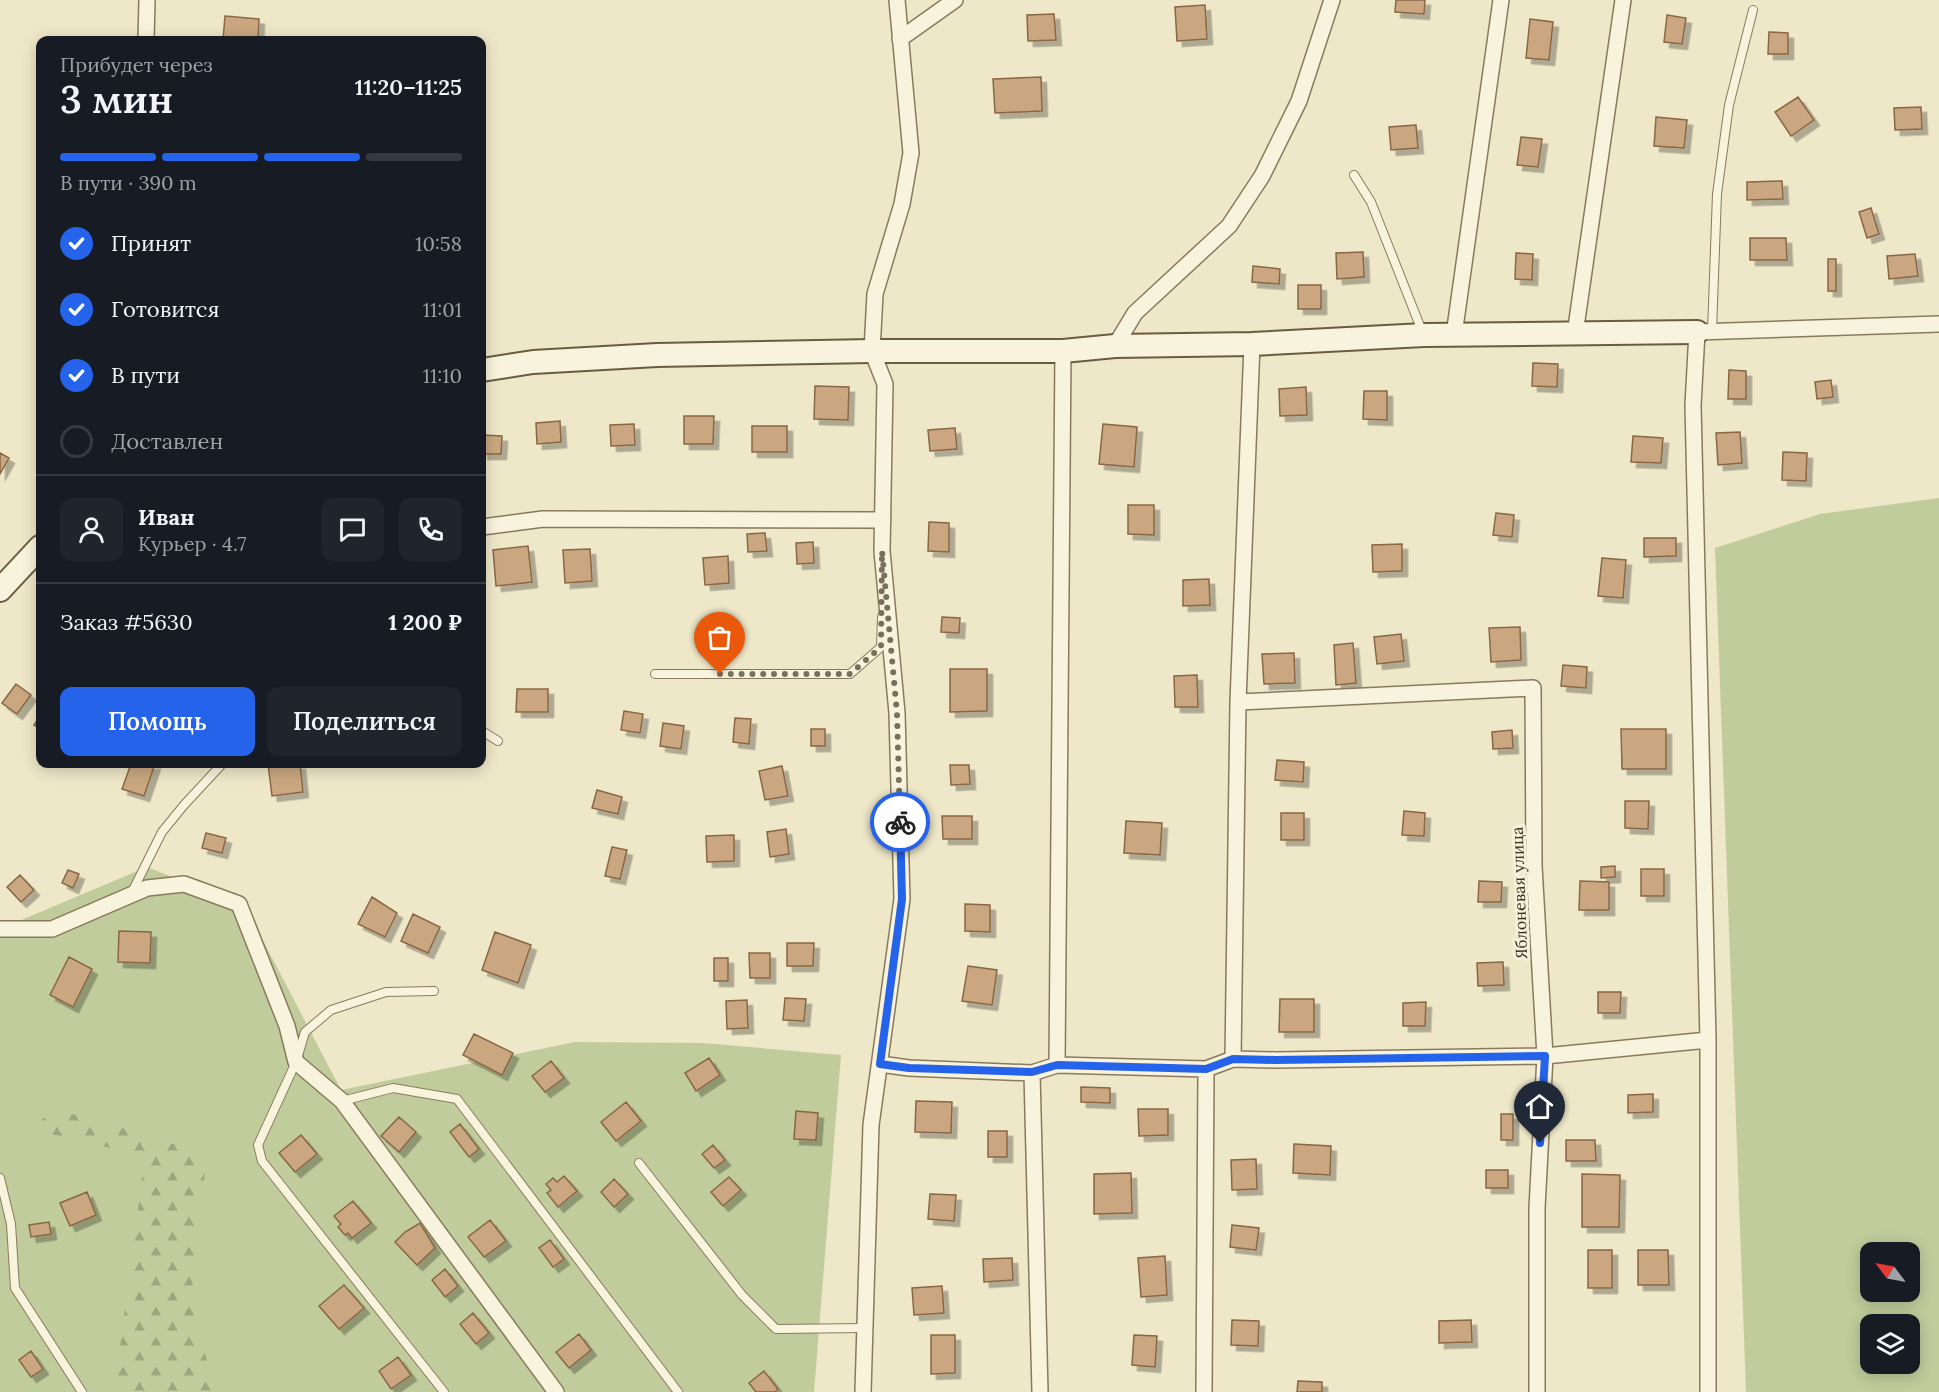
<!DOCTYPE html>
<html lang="ru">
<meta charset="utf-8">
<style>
:root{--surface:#171b24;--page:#20242c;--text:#f1f3f6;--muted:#9ea1a6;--line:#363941;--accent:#2563eb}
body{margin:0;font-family:Lora,serif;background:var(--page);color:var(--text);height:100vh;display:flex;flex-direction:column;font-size:22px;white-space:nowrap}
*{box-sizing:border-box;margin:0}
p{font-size:20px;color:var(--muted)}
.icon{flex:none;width:33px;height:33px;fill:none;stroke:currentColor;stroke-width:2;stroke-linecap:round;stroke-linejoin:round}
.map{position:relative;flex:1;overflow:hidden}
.sheet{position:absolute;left:36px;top:36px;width:450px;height:732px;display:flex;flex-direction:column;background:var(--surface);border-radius:12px;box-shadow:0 3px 15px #0003}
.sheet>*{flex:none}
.needle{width:39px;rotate:302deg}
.controls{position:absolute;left:1860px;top:1242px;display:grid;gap:12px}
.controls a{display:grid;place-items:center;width:60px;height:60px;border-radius:12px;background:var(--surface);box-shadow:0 3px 15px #0003;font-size:30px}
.pin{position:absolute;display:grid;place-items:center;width:51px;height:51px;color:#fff;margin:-62px -26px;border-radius:50% 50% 50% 0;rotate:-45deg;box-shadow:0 0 6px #0007}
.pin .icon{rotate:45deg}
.courier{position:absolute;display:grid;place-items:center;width:60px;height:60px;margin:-30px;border:4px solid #2563eb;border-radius:50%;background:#fff;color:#222;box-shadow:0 2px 8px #0007}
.head em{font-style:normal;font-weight:600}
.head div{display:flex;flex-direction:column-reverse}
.head{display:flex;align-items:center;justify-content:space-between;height:102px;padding:0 24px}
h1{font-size:39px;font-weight:600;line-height:45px}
.bar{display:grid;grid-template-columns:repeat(4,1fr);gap:9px 6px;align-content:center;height:72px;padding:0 24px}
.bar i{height:8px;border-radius:4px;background:var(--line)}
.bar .selected{background:var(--accent)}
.bar p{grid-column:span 4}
.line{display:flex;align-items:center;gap:15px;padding:0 24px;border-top:2px solid var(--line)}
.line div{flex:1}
.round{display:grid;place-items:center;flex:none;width:63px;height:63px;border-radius:12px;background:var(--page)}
ol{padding:0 24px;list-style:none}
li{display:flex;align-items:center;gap:18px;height:66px}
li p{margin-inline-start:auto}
li .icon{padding:6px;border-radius:50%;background:var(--accent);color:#fff;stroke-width:4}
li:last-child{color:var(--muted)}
li i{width:33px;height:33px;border:3px solid var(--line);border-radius:50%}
.button{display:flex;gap:12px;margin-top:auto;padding:12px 24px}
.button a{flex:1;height:69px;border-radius:12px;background:var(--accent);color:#fff;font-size:24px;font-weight:600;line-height:69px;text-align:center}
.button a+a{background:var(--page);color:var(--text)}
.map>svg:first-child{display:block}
.green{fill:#c1cc9c;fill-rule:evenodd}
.forest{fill:url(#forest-firs)}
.building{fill:#caa780;stroke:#886744;stroke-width:1.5;filter:url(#shadow)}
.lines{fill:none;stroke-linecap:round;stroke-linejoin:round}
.lane-casing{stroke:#897a5e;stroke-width:10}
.street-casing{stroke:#897a5e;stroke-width:18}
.secondary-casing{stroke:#6b5b41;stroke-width:26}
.lane{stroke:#f8f3dc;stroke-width:8}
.street{stroke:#f8f3dc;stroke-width:15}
.secondary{stroke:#f8f3dc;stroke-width:22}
.done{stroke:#79705b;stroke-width:6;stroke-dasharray:0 10.8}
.route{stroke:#2563eb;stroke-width:8}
.labels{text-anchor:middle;stroke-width:6;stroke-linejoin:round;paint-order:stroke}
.street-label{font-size:16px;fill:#3a3021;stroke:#f5f0d8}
</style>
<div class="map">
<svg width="1939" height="1392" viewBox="0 0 1939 1392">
<defs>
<pattern id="forest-firs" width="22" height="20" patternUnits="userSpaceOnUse" patternTransform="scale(1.5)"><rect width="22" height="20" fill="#c1cc9c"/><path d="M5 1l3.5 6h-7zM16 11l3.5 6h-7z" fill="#9ea67f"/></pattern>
<filter id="shadow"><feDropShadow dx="5.5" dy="5.5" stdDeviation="0" flood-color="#0004"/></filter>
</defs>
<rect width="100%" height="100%" fill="#eee7c8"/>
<!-- green -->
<path class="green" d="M1939 498V1392H1746L1715 548 1820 514ZM1870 1252H1910V1292H1870ZM1870 1324H1910V1364H1870Z
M147 867 245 906 341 1090 575 1042 703 1043 841 1055 814 1392H0V929Z"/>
<!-- forest -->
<path class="forest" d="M50 1113 84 1115 160 1141 207 1152 191 1299 215 1392H114L145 1156 30 1129Z"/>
<!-- building -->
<path class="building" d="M1396 0H1425L1424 14 1395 12Z
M1205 5 1207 39 1177 41 1175 7Z
M1054 14 1056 40 1028 41 1027 15Z
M1667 15 1686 18 1682 44 1664 42Z
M225 16 259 19 258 40H223Z
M1530 19 1553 22 1549 60 1526 58Z
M1769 32 1788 33V54H1768Z
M1041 77 1042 111 995 113 993 79Z
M1798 97 1814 120 1791 136 1775 112Z
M1921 107 1922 129 1895 130 1894 108Z
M1656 117 1687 120 1684 148 1654 146Z
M1416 125 1418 148 1391 150 1389 127Z
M1521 137 1542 139 1538 167 1517 165Z
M1782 181 1783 199 1747 200V182Z
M1871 208 1879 234 1867 238 1859 212Z
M1750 238H1786L1787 260H1750Z
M1363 252 1364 277 1337 279 1336 253Z
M1516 253 1533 254 1532 280 1515 279Z
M1915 254 1918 276 1889 279 1887 256Z
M1828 259H1836V291H1828Z
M1253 266 1280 269 1279 284 1252 282Z
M1298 285H1321V309H1298Z
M1533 363 1558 364 1557 387 1532 386Z
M1729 370 1746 371V399H1728Z
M1831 380 1833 397 1817 399 1815 382Z
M815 386 849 387 848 420 814 419Z
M1306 387 1307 415 1280 416 1279 389Z
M1364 391H1387V420L1363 419Z
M684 416H714L713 444H684Z
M560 421 561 442 537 444 536 423Z
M634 424 635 445 611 446 610 425Z
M1103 424 1137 427 1134 467 1099 464Z
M752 426H787V452H752Z
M955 428 957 449 930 451 928 430Z
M1740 432 1742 463 1718 465 1716 433Z
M483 435 502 436 501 454H482Z
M1633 436 1663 438 1661 463 1631 462Z
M1783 452 1807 453 1806 481 1782 480Z
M0 453 9 458 0 474Z
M1128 505H1154V535L1128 534Z
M1496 513 1514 515 1512 537 1493 535Z
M929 522 949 523V552L928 551Z
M765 533 767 551 748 552 747 534Z
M1644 538H1676V556L1644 557Z
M813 542 814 563 797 564 796 543Z
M1402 544V571L1373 572 1372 545Z
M528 546 532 582 496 586 493 550Z
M590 549 592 581 565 583 563 550Z
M728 556 729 583 705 585 703 558Z
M1602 558 1626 560 1623 598 1598 596Z
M1209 579 1210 605 1183 606V580Z
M942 617 960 618 959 633 941 632Z
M1520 627 1521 660 1491 662 1489 628Z
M1401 634 1404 661 1377 664 1374 637Z
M1353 643 1356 683 1336 685 1334 645Z
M1294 653 1295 683 1264 684 1262 654Z
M1563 665 1587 667 1586 688 1561 686Z
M950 669H987V711L950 712Z
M1197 675 1198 707H1175L1174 676Z
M16 684 31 695 17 714 2 703Z
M517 689H548V712H516Z
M624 711 643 714 640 733 621 730Z
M40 716V729L34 725Z
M735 718 751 719 749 744 733 742Z
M663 723 684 726 681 749 660 746Z
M811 729H825V746H811Z
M1621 729H1666V769H1622Z
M1512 730 1513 748 1493 749 1492 732Z
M1277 760 1304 762 1303 782 1275 780Z
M131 764H155L144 796 122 789Z
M268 764H300L303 792 272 796Z
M950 765H969L970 784 951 785Z
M782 766 788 796 765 800 759 771Z
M597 790 622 797 618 814 592 808Z
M1625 801H1649L1648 829 1625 828Z
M1404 811 1425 813 1424 836 1402 835Z
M1281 813H1304V840H1281Z
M942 816H972V839H943Z
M1126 821 1162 823 1160 855 1124 853Z
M786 829 789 854 770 857 767 832Z
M206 833 226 838 222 853 202 848Z
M734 835V861L707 862 706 836Z
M612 847 627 850 620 879 605 876Z
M1615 866V877L1601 878V867Z
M1641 869H1664V896H1641Z
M68 870 79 874 73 888 62 883Z
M20 875 34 890 21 902 7 887Z
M1479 881 1502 882 1501 902H1478Z
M1580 881 1609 882V910H1579Z
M372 897 397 913 385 937 358 924Z
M965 904 990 905V932L965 931Z
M413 914 440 927 428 953 401 941Z
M119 931 151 932 150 963 118 962Z
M495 932 531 945 518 983 482 970Z
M787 943H814L813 966H787Z
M749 953H770V978H750Z
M69 957 92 969 73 1007 50 995Z
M714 958H728V981H714Z
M1503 962 1504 985 1478 986 1477 963Z
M968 966 997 970 992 1005 962 1001Z
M1598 992H1621L1620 1013H1598Z
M785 998 806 999 804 1021 783 1020Z
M1280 999H1314V1032H1279Z
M747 1000 748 1028 727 1029 726 1001Z
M1426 1002 1425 1026H1403V1003Z
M474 1034 513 1053 502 1075 463 1055Z
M709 1058 720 1075 696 1091 685 1073Z
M551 1061 564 1078 545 1092 532 1076Z
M1081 1087 1110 1088V1103L1081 1102Z
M1653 1094V1112L1628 1113V1095Z
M916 1101 952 1102 951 1133 915 1132Z
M626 1102 641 1121 616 1141 601 1122Z
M1138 1109H1168V1135L1139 1136Z
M796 1111 818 1113 816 1140 794 1139Z
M1501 1114H1513V1140H1501Z
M399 1117 416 1132 399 1152 381 1136Z
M460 1124 479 1149 469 1157 450 1132Z
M988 1131H1007V1157H988Z
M301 1135 317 1154 295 1172 279 1153Z
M1566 1140H1595L1596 1161H1566Z
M1294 1144 1331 1146 1330 1175 1293 1173Z
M713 1145 725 1160 714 1168 702 1154Z
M1256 1159 1257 1189 1232 1190 1231 1160Z
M1486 1170H1508V1188H1486Z
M1131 1173 1132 1213 1094 1214V1174Z
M1582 1174 1620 1175 1619 1227H1582Z
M564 1176 577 1191 558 1207 547 1193 551 1190 546 1184 553 1178 557 1182Z
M729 1177 741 1190 723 1206 711 1192Z
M614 1179 628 1194 614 1207 601 1192Z
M87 1192 96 1215 70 1226 60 1203Z
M930 1194 956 1195 954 1221 928 1219Z
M353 1201 371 1223 352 1238 348 1233 345 1235 338 1227 341 1224 334 1216Z
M490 1220 506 1241 484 1257 468 1237Z
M49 1222 51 1234 31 1237 29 1225Z
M420 1223 435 1248 417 1265 395 1242 405 1232Z
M1232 1225 1259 1228 1256 1250 1230 1247Z
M550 1240 564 1259 553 1267 539 1248Z
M1588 1250H1612V1288H1588Z
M1638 1250H1668L1669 1285H1638Z
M1165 1256 1167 1295 1141 1297 1138 1258Z
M1012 1258 1013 1280 984 1282 983 1259Z
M445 1269 458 1286 445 1297 432 1280Z
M344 1285 364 1308 339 1329 319 1306Z
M942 1286 944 1313 914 1315 912 1288Z
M473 1313 489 1333 476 1344 460 1324Z
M1232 1320 1259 1321 1258 1346 1231 1345Z
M1471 1320 1472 1342 1439 1343V1321Z
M579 1334 591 1350 569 1368 556 1352Z
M931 1335H955V1373L931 1374Z
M1134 1335 1157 1336 1155 1367 1132 1365Z
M31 1351 43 1369 31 1377 19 1360Z
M398 1357 411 1375 391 1389 379 1371Z
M764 1371 778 1389 775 1392H756L749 1383Z
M1298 1381 1322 1382V1392H1297Z"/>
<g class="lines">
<!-- lane casing -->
<g class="lane-casing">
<path id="lane" d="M1354 175 1371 202 1422 331
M1712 331 1717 194 1729 105 1753 10
M655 674H850L881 647 882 617
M482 731 498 741
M132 892 162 832 184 805 222 764
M434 991 386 992 331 1010 305 1032 296 1062 258 1145 262 1161 444 1392
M342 1101 393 1088 457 1099 678 1392
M639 1163 742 1295 776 1329 865 1328
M0 1178 11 1224 15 1288 82 1392"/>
</g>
<!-- street casing -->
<g class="street-casing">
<path id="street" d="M900 39 955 0
M146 40 147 0
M1575 334 1623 0
M1454 335 1501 0
M1115 346 1135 313 1229 226 1262 176 1299 101 1332 0
M482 527 543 519 883 520
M1238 702 1533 688 1534 866 1545 1056 1537 1208V1392
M0 929H52L147 888 184 884 239 904 287 1026 296 1062 342 1101 556 1392
M1233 1059 1238 702 1252 344
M880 1064 909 1068 1032 1073 1057 1065 1206 1069 1233 1059 1276 1060 1545 1056 1708 1040
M1057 1065 1063 351
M1032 1073 1040 1392
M863 1392 871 1125 902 899 897 713 882 551 885 384 872 351 875 294 902 204 911 153 897 0
M1204 1392 1206 1069
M1708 1392V1040L1693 405 1697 332 1939 324"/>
</g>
<!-- secondary casing -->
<g class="secondary-casing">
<path id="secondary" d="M482 370 533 362 657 355 872 351H1063L1115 346 1252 344 1424 335 1697 332
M0 590 40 547"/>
</g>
<!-- lane -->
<use href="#lane" class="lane"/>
<!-- street -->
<use href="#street" class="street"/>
<!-- secondary -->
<use href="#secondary" class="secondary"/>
</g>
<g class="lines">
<!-- done -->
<path class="done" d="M720 674H850L881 647 882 551 897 713 900 822"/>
<!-- route -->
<path class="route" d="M900 822 902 899 880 1064 909 1068 1032 1072 1057 1065 1206 1069 1233 1059 1276 1060 1545 1056 1540 1143"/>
</g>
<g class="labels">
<!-- street labels -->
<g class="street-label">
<text transform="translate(1519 893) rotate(-92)" y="6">Яблоневая улица</text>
</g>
</g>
</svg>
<div class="controls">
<a><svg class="needle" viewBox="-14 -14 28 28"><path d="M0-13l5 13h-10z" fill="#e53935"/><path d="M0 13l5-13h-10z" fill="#9ea1a6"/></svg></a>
<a><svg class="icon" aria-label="layers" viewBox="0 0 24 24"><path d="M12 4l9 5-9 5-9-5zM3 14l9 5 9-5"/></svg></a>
</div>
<div class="pin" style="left:720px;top:674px;background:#ea580c"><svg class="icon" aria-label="bag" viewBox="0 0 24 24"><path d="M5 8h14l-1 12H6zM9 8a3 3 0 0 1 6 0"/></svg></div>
<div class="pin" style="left:1540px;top:1143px;background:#1f2937"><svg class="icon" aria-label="home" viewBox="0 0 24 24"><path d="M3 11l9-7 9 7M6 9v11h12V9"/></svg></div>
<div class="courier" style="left:900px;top:822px"><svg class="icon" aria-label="bike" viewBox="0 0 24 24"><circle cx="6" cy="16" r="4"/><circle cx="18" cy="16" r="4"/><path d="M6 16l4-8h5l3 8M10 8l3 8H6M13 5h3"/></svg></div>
<section class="sheet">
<div class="head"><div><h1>3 мин</h1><p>Прибудет через</p></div><em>11:20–11:25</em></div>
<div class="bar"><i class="selected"></i><i class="selected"></i><i class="selected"></i><i></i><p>В пути · 390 m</p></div>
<ol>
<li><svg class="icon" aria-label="check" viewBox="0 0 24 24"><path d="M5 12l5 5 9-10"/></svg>Принят<p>10:58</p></li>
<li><svg class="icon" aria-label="check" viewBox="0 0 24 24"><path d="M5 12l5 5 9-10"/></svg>Готовится<p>11:01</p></li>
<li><svg class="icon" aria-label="check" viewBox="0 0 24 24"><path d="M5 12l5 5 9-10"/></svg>В пути<p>11:10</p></li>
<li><i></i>Доставлен</li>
</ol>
<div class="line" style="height:108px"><a class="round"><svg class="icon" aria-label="person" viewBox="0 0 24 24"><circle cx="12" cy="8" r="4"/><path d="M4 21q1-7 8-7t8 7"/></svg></a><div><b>Иван</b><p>Курьер · 4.7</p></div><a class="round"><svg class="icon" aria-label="chat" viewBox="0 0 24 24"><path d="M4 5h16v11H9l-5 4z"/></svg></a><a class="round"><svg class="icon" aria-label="phone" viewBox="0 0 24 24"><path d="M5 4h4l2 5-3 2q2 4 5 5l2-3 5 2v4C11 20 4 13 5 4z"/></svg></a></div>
<div class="line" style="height:78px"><div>Заказ #5630</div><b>1 200 ₽</b></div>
<div class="button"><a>Помощь</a><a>Поделиться</a></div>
</section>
</div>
